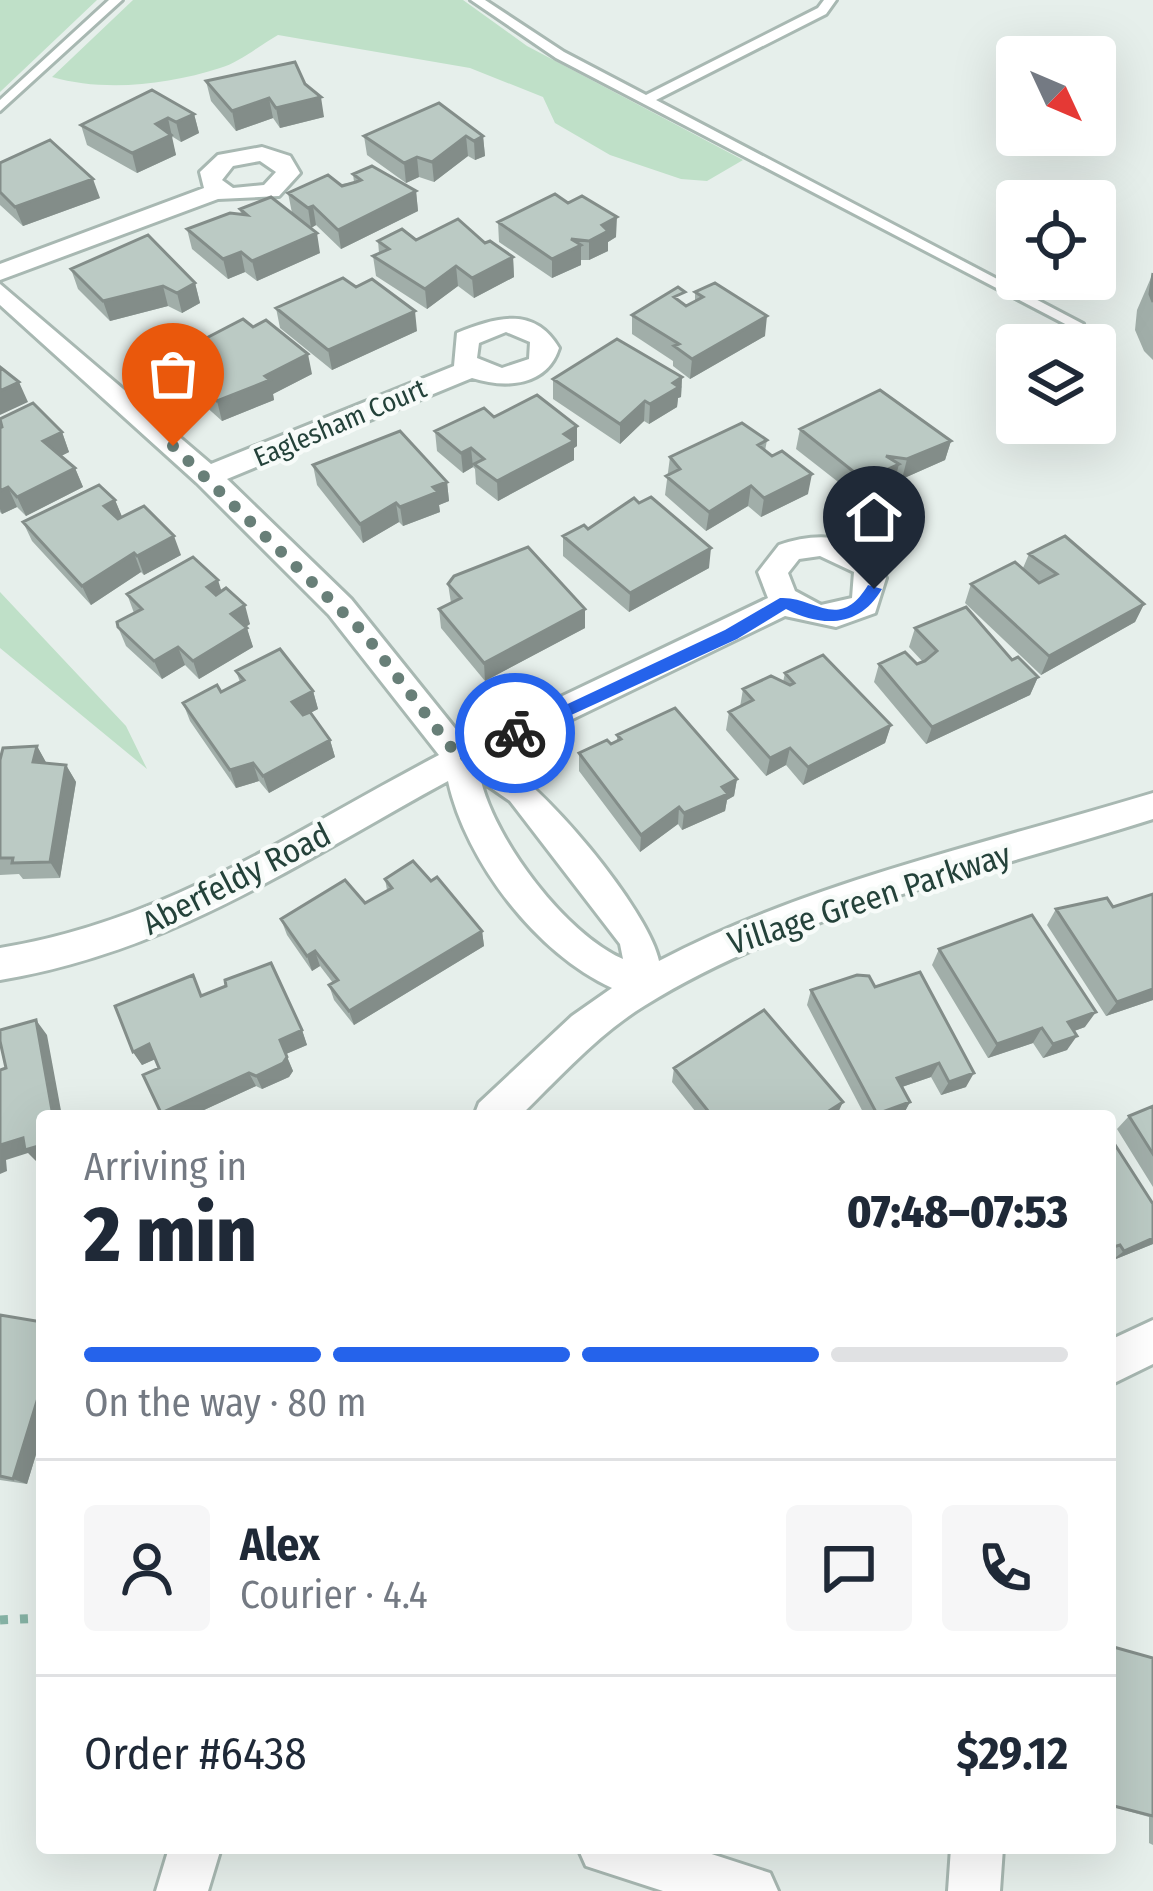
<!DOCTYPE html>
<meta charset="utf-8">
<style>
:root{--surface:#fff;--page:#f6f6f7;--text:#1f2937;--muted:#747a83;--line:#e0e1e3;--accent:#2563eb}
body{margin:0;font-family:"Fira Sans Condensed",sans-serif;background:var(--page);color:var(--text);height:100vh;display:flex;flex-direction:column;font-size:45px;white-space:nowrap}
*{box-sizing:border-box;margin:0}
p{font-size:39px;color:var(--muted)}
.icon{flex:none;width:66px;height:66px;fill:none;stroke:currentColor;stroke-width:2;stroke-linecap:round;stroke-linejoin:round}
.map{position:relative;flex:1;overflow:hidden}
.drawer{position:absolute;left:36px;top:1110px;width:1080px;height:744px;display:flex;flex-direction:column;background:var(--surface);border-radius:12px;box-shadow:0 12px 48px #0002}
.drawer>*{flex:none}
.needle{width:78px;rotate:134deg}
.controls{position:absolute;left:996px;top:36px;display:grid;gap:24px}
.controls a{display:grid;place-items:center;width:120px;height:120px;border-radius:12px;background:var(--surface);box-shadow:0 12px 48px #0002;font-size:60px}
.pin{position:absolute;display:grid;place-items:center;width:102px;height:102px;color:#fff;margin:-123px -51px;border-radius:50% 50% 50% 0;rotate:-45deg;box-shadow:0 0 12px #0007}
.pin .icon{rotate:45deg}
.courier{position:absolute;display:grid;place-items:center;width:120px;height:120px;margin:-60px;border:9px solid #2563eb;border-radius:50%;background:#fff;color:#222;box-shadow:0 3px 15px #0007}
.overview em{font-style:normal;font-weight:800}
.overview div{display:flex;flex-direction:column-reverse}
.overview{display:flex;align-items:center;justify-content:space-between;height:204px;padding:0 48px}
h1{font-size:78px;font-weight:800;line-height:90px}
.bar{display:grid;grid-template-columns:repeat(4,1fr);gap:18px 12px;align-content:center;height:144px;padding:0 48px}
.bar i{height:15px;border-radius:9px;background:var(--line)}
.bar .current{background:var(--accent)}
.bar p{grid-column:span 4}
.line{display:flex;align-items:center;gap:30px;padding:0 48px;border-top:3px solid var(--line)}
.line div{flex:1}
.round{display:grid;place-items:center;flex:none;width:126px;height:126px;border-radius:12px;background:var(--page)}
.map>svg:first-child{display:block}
.green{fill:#bfe0c8}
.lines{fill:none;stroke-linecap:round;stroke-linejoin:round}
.service-casing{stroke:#a8b8b2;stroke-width:6}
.minor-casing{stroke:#a8b8b2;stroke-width:6}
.path{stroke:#86b3a5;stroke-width:9;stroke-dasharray:8 12;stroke-linecap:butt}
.service{fill:#fff;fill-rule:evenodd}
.minor{fill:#fff;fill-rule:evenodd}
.wall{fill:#a1aea9}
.shaded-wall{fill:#838d89}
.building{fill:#bbcac4;stroke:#838d89;stroke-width:3}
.route{fill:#2563eb}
.done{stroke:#687f78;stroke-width:12;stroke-dasharray:0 21.6}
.labels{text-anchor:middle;stroke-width:9;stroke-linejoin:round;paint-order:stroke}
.far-street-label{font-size:27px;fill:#24423a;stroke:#f7fbf9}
.street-label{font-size:33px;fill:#24423a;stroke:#f7fbf9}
</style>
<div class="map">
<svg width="1153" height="1891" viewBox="0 0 1153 1891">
<rect width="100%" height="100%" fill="#e6efeb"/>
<!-- green -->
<path class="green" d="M0 0H97L0 92Z
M133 0H463L527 46 743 160 707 181 681 179 610 155 555 123 543 97 470 68 278 35C260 45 240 62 220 68 167 85 104 92 52 77Z
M0 592 126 726 147 769 0 648Z"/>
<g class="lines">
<!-- service casing -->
<g class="service-casing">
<path id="service" d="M109 0H122L0 111V100Z
M471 0H485L564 52 646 95 818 8 824 0H836L826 14 656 100 1083 324 1071 327 556 58Z"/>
</g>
<!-- minor casing -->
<g class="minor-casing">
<path id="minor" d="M262 147 290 156 300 173 279 196 218 199 0 280V264L204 188 200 172 218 155ZM260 161 276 172 264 185 233 188 222 180 233 166Z
M0 284 211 464 454 366 457 333C495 318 534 305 559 348 547 386 506 389 472 378L227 479 351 599 466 742 768 598 758 572 779 545C819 531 868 533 886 578L875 613 836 627 785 616 492 758C539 777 650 912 659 961 811 881 989 843 1153 793V819C983 873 796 912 644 1006 597 1035 559 1078 520 1116H474L479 1103 572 1016 612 988C537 954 466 862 448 781 297 863 173 951 0 980V948C167 921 292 832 439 755L329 615 197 483 0 305ZM506 332 530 342 529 359 502 368 477 358 479 343ZM820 556 854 572 852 598 821 605 795 591 788 573 799 559ZM481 781 510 801 620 944 623 959C566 934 496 842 481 781Z
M1153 1320V1364L1110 1385V1340Z
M169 1848H221L208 1891H156Z
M578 1848H693L770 1873 778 1891H663L586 1866Z
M951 1848H1003L1000 1891H948Z"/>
</g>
<!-- path -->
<path class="path" d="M0 1620 42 1618"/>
<!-- service -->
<use href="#service" class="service"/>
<!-- minor -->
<use href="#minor" class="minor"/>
</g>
<!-- wall -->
<path class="wall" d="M206 81 305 84 324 117 280 128 273 118 236 131 211 101Z
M194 114 199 133 181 142 173 137 171 138 176 155 137 173 87 145 81 125Z
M364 136H483L485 156 475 160 468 156 434 182 419 177 406 183 367 155Z
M0 163 100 198 23 226 0 205Z
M353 174 416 191 418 211 341 249 316 225 311 228 292 213 288 193 354 182Z
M240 209 320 253 257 281 245 272 228 279 192 249 187 229 241 214Z
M498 222 616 237 608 242V251L589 260H581V265L552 278 499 242Z
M416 240 485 243 513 257 514 277 474 298 458 286 427 309 376 276 373 256 379 253 378 241Z
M71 269 195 283 200 303 182 313 168 306 110 321 78 289Z
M1153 273V360L1144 351 1135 330 1137 310Z
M695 292 765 336 690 379 673 366V361L632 334V315L686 306 695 302Z
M276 308 417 331 332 370 280 328Z
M168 358 312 374 273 394 274 400 222 421 174 378Z
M682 377 681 397 678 398 677 407 649 424 644 421 620 444 553 399V379Z
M494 417 577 446 574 448V460L498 501 476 484 475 469 473 467 463 473 437 451 435 431Z
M0 419 62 432 69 452 61 456 75 468 83 487 26 516 17 507 2 514 0 512Z
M800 429 951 441 945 460 902 479 895 478 894 484 860 499 796 449Z
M767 440 765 451 808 494 761 517 748 506 706 531 665 495 670 457Z
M313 465 447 482 449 501 439 505 440 512 403 526 399 522 363 543 317 485Z
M115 500 122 517 181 555 144 575 141 572 91 605 32 541 23 522Z
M588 529 709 568 629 612 563 556V536Z
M1029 554 1144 604 1135 622 1041 675 965 603 971 584 1023 568Z
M448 584 585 609V628L485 681 441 628 439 609 451 603Z
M222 591 250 624 246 627 253 647 199 679 185 665 162 679 126 646 118 627 134 613 127 594Z
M915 628 1012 660 1038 677 1030 695 926 744 874 682 879 664H917L923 662 909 647Z
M236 671 313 691 318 709 310 713 330 740 335 757 269 793 259 781 236 788 190 721 183 703 221 692 240 682Z
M785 673 891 725 885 743 803 785 786 765 766 776 726 730 729 712 740 707 743 689 783 682Z
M617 735 737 779 734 796 727 800 725 811 682 830 678 824 640 852 579 771V753L611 744 617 741Z
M37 746 46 763 66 765 76 782 60 878 23 879 19 874 0 875V760Z
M385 879 431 881 482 931 484 946 354 1025 334 1000 329 985 333 983 320 966 312 971 287 935 281 919 365 903 387 890Z
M1153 894V1000L1106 1016 1047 925 1056 909 1113 907Z
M939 949 1085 1027 1074 1031 1067 1050 1043 1058 1033 1043 988 1058 932 965Z
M875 987 966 1087 941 1095 931 1077 902 1087 910 1102 903 1115 865 1116 807 1005 811 990Z
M203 996 302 1030 307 1045 286 1054 293 1071 289 1077 262 1089 256 1086 191 1116H163L143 1075 159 1068 155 1059 142 1065 133 1052Z
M674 1068 837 1115 699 1116 672 1082Z
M1153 1106V1187L1117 1129 1129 1116Z
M1110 1137 1153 1204V1244L1111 1261Z
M0 1315 42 1322V1435L27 1484 0 1480Z
M1110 1646 1153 1658V1845L1149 1843V1817L1110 1806Z"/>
<!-- shaded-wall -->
<path class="shaded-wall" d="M321 97 324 117 280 128 276 108Z
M269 98 273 118 236 131 232 111Z
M194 114 199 133 181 142 176 122Z
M168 118 176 155 137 173 132 153 156 124Z
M466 136 468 156 434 182 432 162Z
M483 136 485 156 475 160 474 141Z
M417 157 419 177 406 183 404 163Z
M93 179 100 198 23 226 15 207Z
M416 191 418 211 341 249 338 230Z
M313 206 316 225 311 228 308 208Z
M617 217 616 237 608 242V251L589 260V241L602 225Z
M317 233 320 253 257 281 252 261Z
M581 245V265L552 278V259Z
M241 252 245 272 228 279 223 259Z
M513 257 514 277 474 298 472 278Z
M456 266 458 286 427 309 425 289Z
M195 283 200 303 182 313 177 293Z
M163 286 168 306 110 321 103 301Z
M415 311 417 331 332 370 328 350Z
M767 316 765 336 690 379 692 359Z
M308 354 312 374 273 394 274 400 222 421 217 401Z
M682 377 681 397 678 398 677 407 649 424 650 404Z
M19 382 28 402 0 415V391Z
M645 401 644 421 620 444V424Z
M577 426V446L574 448V460L498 501 497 481Z
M62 432 69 452 51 461 43 441Z
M951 441 945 460 902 479 907 459Z
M471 448 473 467 463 473 461 453Z
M899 464 894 484 860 499 864 480Z
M75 468 83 487 26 516 17 497Z
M812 474 808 494 761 517 764 498Z
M447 482 449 501 439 505 440 512 403 526 400 507 433 487Z
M751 486 748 506 706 531 709 512Z
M8 487 17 507 2 514 0 509V491Z
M115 500 123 519 112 525 104 506Z
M396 503 399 522 363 543 360 524Z
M174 536 181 555 144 575 137 556Z
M711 548 709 568 629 612 630 593Z
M134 553 141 572 91 605 82 586Z
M218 580 224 599 213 606 207 587Z
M1144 604 1135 622 1041 675 1049 656Z
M245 605 250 624 237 632 231 614Z
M585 609V628L485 681 484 663Z
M247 628 253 647 199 679 193 661Z
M178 647 185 665 162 679 154 661Z
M1038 677 1030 695 926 744 932 727Z
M313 691 318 709 297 720 292 702Z
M891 725 885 743 803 785 808 767Z
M330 740 335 757 269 793 263 776Z
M37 746 47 764 33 762Z
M790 748 786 765 766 776 770 758Z
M253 763 259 781 236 788 230 770Z
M66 765 76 782 60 878 50 862Z
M737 779 734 796 727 800 725 811 682 830 684 813Z
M679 807 678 824 640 852 641 835Z
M482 931 484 946 354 1025 349 1011Z
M315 951 320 966 312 971 307 956Z
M1153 989V1000L1106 1016 1117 1002Z
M1096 1012 1085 1027 1058 1037 1068 1022Z
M36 1020 47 1035 62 1116H53Z
M1042 1028 1033 1043 988 1058 997 1044Z
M302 1030 307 1045 286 1054 280 1040Z
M1077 1036 1067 1050 1043 1058 1053 1044Z
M149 1044 158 1058 142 1065 133 1052Z
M287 1057 293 1071 289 1077 262 1089 256 1076Z
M939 1063 931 1077 890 1091 897 1078Z
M249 1073 256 1086 191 1116H163L161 1113Z
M974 1073 966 1087 941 1095 949 1082Z
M843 1102 837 1115 821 1116Z
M910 1102 903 1115 876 1116 877 1114Z
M23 1138 42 1145V1161L37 1162 28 1153 6 1160 7 1171 0 1174V1145Z
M1153 1238V1244L1111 1261 1124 1251Z
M42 1385V1435L27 1484 13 1479Z"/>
<!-- building -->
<path class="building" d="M295 62 305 84 321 97 276 108 269 98 232 111 206 81Z
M152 90 194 114 176 122 168 118 156 124 171 135 132 153 81 125Z
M439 103 483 136 474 141 466 136 432 162 417 157 404 163 364 136Z
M50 140 93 179 15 207 0 192V163Z
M372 166 416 191 338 230 313 206 308 208 288 193 328 175 342 186 356 182 361 180 353 174Z
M555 194 568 203 582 196 617 217 602 225 608 231 589 241 571 239 581 245 552 259 498 222Z
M271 197 317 233 252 261 241 252 223 259 187 229 230 213 247 215 240 209Z
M458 219 485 243 490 241 513 257 472 278 456 266 425 289 373 256 389 249 378 241 402 229 416 240Z
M148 235 195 283 177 293 163 286 103 301 71 269Z
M1153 273V302L1150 294Z
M343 278 356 287 372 279 415 311 328 350 276 308Z
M715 283 767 316 692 359 674 346 679 344 632 315 678 287 685 292 674 297 686 306 703 297 695 292Z
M243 319 253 327 266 320 308 354 265 376 270 380 217 401 168 358Z
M617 339 682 377 673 383 679 387 650 404 645 401 620 424 553 379Z
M0 367 19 382 0 391Z
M880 390 951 441 907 459 886 456 899 464 864 480 800 429Z
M537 395 577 426 564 434 574 441 497 481 474 464 484 459 471 448 461 453 435 431 484 408 494 417Z
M33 403 62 432 43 441 75 468 17 497 8 487 0 491V428L2 427 0 419Z
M742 423 767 440 758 445 772 456 782 451 812 474 764 498 751 486 709 512 666 476 680 469 670 457Z
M400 431 447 482 433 487 438 492 400 507 396 503 360 524 313 465Z
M99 485 115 500 104 506 118 519 144 506 174 536 137 556 134 553 82 586 23 522Z
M651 497 711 548 630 593 563 536 584 525 588 529 634 498 639 503Z
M1065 536 1144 604 1049 656 971 584 1015 562 1039 583 1057 574 1029 554Z
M528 547 585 609 484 663 439 609 461 598 448 584 454 576Z
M193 557 218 580 207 587 216 595 226 588 245 605 231 614 247 628 193 661 178 647 154 661 118 627 117 622 142 609 127 594Z
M966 607 1012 660 1018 657 1038 677 932 727 879 664 905 652 917 664 925 661 937 651 915 628Z
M280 649 313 691 292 702 303 715 310 712 330 740 263 776 253 763 230 770 183 703 217 685 221 692 244 680 236 671Z
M823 655 891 725 808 767 790 748 770 758 729 712 753 700 743 689 771 676 790 685 794 683 785 673Z
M675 708 737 779 722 787 728 794 684 813 679 807 641 835 579 753 607 740 611 744 621 739 617 735Z
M37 746 33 762 66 765 50 862 12 863 13 858H0V760L3 748Z
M413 861 431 881 437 877 482 931 349 1011 329 985 338 980 315 951 307 956 281 919 345 880 365 903 392 888 385 879Z
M1153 894V989L1117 1002 1056 909 1107 898 1113 907Z
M1032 915 1096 1012 1068 1022 1077 1036 1053 1044 1042 1028 997 1044 939 949Z
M271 963 302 1030 280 1040 287 1057 283 1063 256 1076 249 1073 161 1113 143 1075 159 1068 149 1044 133 1052 115 1006 193 975 201 996 226 986 225 980Z
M920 972 974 1073 949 1082 939 1063 897 1078 910 1102 877 1114 811 990 857 975 869 976 875 987Z
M764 1010 843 1102 821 1116H712L674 1068Z
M36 1020 53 1116H42V1145L25 1150 23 1138 0 1145V1070L6 1068 0 1041V1030Z
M1153 1106V1154L1129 1116Z
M1110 1137 1153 1204V1238L1124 1251 1120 1245 1110 1248Z
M0 1315 42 1322V1385L13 1479 0 1476Z
M1110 1646 1153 1658V1816L1110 1805Z"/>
<!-- route -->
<path class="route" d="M868 585 882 589C860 627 823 628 786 609L737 639 521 738 506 733 725 630 780 598C815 596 839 633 868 585Z"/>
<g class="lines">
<!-- done -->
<path class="done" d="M173 446 363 632 460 759 515 733"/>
</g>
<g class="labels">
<!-- far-street labels -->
<g class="far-street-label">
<text transform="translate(340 423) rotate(-23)" y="9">Eaglesham Court</text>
</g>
<!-- street labels -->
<g class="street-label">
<text transform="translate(236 878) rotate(-27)" y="12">Aberfeldy Road</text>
<text transform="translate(869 898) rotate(-18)" y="12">Village Green Parkway</text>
</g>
</g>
</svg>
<div class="controls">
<a><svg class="needle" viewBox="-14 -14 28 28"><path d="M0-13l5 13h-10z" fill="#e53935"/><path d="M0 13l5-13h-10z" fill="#747a83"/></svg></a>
<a><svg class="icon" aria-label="locate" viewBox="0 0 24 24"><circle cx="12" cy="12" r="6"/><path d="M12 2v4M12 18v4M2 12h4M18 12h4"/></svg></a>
<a><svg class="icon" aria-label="layers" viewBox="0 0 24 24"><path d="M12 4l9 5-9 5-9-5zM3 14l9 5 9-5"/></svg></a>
</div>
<div class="pin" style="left:173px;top:446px;background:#ea580c"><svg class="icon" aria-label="bag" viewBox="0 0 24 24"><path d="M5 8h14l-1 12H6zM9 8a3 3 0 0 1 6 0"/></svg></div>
<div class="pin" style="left:874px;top:589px;background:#1f2937"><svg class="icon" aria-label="home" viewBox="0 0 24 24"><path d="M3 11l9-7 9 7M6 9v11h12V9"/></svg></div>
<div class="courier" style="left:515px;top:733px"><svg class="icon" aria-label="bike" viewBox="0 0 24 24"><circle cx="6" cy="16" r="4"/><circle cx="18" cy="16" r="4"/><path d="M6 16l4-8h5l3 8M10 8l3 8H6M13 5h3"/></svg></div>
<section class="drawer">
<div class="overview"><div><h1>2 min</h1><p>Arriving in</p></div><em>07:48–07:53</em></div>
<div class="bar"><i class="current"></i><i class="current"></i><i class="current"></i><i></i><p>On the way · 80 m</p></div>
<div class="line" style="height:216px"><a class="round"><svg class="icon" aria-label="person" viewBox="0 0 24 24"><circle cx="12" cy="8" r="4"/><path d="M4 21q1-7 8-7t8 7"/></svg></a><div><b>Alex</b><p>Courier · 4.4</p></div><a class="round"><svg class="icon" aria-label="chat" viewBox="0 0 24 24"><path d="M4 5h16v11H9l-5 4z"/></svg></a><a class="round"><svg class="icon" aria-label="phone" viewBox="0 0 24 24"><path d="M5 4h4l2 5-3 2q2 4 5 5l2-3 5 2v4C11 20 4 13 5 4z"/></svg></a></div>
<div class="line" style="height:156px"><div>Order #6438</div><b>$29.12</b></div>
</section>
</div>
